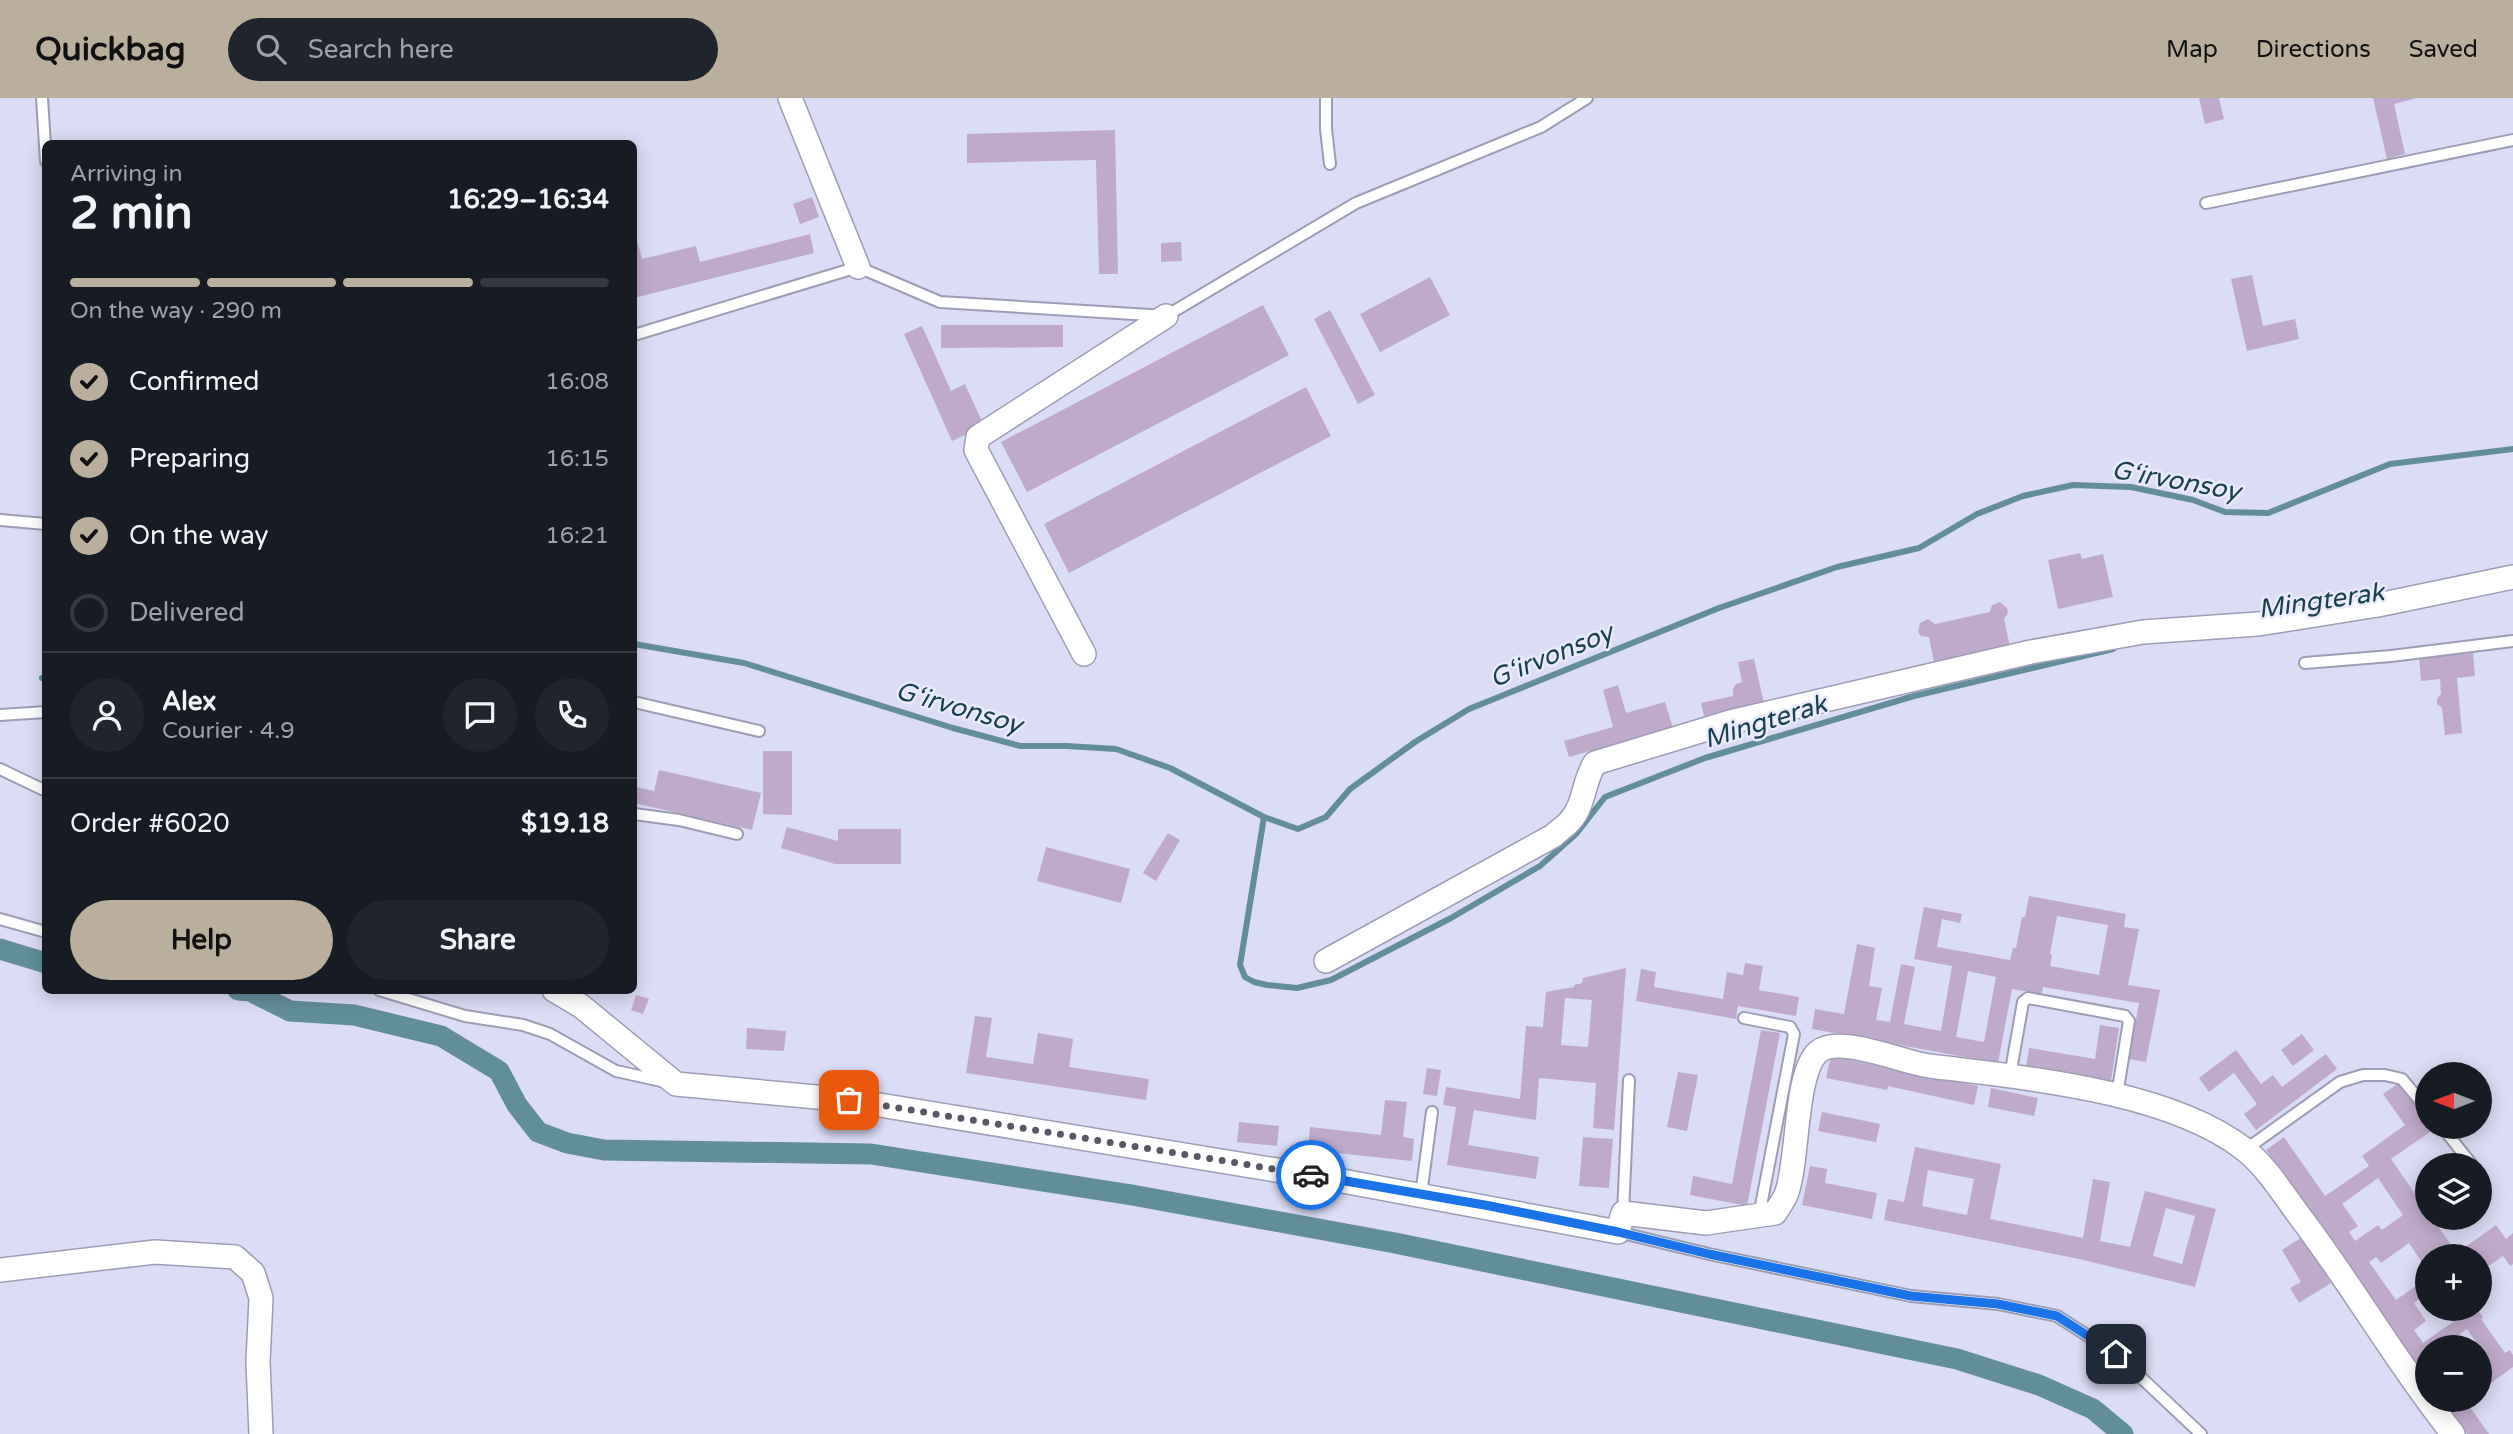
<!DOCTYPE html>
<meta charset="utf-8">
<style>
:root{--surface:#171b24;--page:#20242c;--text:#f1f3f6;--muted:#9ea1a6;--line:#363941;--accent:#b9af9c}
body{margin:0;font-family:"Varela Round",sans-serif;background:var(--page);color:var(--text);height:100vh;display:flex;flex-direction:column;font-size:26px;white-space:nowrap}
*{box-sizing:border-box;margin:0}
p{font-size:23px;color:var(--muted)}
.icon{flex:none;width:38px;height:38px;fill:none;stroke:currentColor;stroke-width:2;stroke-linecap:round;stroke-linejoin:round}
.map{position:relative;flex:1;overflow:hidden}
.sheet{position:absolute;left:42px;top:42px;width:595px;height:854px;display:flex;flex-direction:column;background:var(--surface);border-radius:10px;box-shadow:0 4px 18px #0003}
.sheet>*{flex:none}
.needle{width:46px;rotate:270deg}
.tools{position:absolute;left:2415px;top:964px;display:grid;gap:14px}
.tools a{display:grid;place-items:center;width:77px;height:77px;border-radius:50%;background:var(--surface);box-shadow:0 4px 18px #0003;font-size:35px}
.pin{position:absolute;display:grid;place-items:center;width:60px;height:60px;color:#fff;margin:-30px;border-radius:14px;box-shadow:0 4px 10px #0006}
.courier{position:absolute;display:grid;place-items:center;width:70px;height:70px;margin:-35px;border:5px solid #1a73e8;border-radius:50%;background:#fff;color:#222;box-shadow:0 2px 9px #0007}
.summary em{font-style:normal;font-weight:700}
.summary div{display:flex;flex-direction:column-reverse}
.summary{display:flex;align-items:center;justify-content:space-between;height:119px;padding:0 28px}
h1{font-size:46px;font-weight:700;line-height:52px}
.bar{display:grid;grid-template-columns:repeat(4,1fr);gap:10px 7px;align-content:center;height:84px;padding:0 28px}
.bar i{height:9px;border-radius:5px;background:var(--line)}
.bar .on{background:var(--accent)}
.bar p{grid-column:span 4}
.line{display:flex;align-items:center;gap:18px;padding:0 28px;border-top:2px solid var(--line)}
.line div{flex:1}
.round{display:grid;place-items:center;flex:none;width:74px;height:74px;border-radius:37px;background:var(--page)}
ol{padding:0 28px;list-style:none}
li{display:flex;align-items:center;gap:21px;height:77px}
li p{margin-inline-start:auto}
li .icon{padding:7px;border-radius:50%;background:var(--accent);color:#111;stroke-width:4}
li:last-child{color:var(--muted)}
li i{width:38px;height:38px;border:4px solid var(--line);border-radius:50%}
.primary-button{display:flex;gap:14px;margin-top:auto;padding:14px 28px}
.primary-button a{flex:1;height:80px;border-radius:42px;background:var(--accent);color:#111;font-size:28px;font-weight:700;line-height:80px;text-align:center}
.primary-button a+a{background:var(--page);color:var(--text)}
header{display:flex;align-items:center;gap:42px;box-sizing:border-box;height:98px;padding:0 35px;background:var(--accent);color:#111}
header strong{font-size:33px}
nav{display:flex;gap:38px;margin-inline-start:auto;font-size:24px}
.search{width:490px;height:63px;background:var(--page);display:flex;align-items:center;gap:18px;box-sizing:border-box;padding:0 24px;border-radius:38px;color:var(--muted);font-size:26px}
.map>svg:first-child{display:block}
.lines{fill:none;stroke-linecap:round;stroke-linejoin:round}
.stream{stroke:#628d9b;stroke-width:6}
.canal{stroke:#628d9b;stroke-width:21}
.building{fill:#c0aacb;fill-rule:evenodd}
.lane-casing{stroke:#9c9db4;stroke-width:14}
.street-casing{stroke:#9c9db4;stroke-width:26}
.lane{stroke:#fff;stroke-width:10}
.street{stroke:#fff;stroke-width:23}
.done{stroke:#575866;stroke-width:7;stroke-dasharray:0 12.6}
.route{stroke:#1a73e8;stroke-width:9}
.labels{text-anchor:middle;stroke-width:5;stroke-linejoin:round;paint-order:stroke}
.water-label{font-size:26px;font-style:italic;fill:#18414c;stroke:#e9eafe}
</style>
<header>
<strong>Quickbag</strong>
<div class="search"><svg class="icon" aria-label="search" viewBox="0 0 24 24"><circle cx="10" cy="10" r="6"/><path d="M15 15l6 6"/></svg>Search here</div>
<nav><a>Map</a><a>Directions</a><a>Saved</a></nav>
</header>
<div class="map">
<svg width="2513" height="1336" viewBox="0 0 2513 1336">
<rect width="100%" height="100%" fill="#dbdcf5"/>
<g class="lines">
<!-- stream -->
<path class="stream" d="M634 546 744 565 953 630 1020 648H1067L1116 651 1170 670 1264 719 1298 731 1326 719 1350 691 1415 644 1469 611 1719 510 1837 469 1919 450 1977 416 2023 398 2073 387 2131 389 2193 402 2225 414 2268 415 2390 366 2513 351
M42 580 46 579
M1264 719 1240 867 1245 879 1254 884 1267 887 1297 890 1331 882 1451 820 1540 768 1576 736 1605 699 1705 660 1914 598 2113 551"/>
<!-- canal -->
<path class="canal" d="M0 851 46 865
M238 892 250 893 290 913 354 917 441 938 499 973 517 1007 538 1034 567 1045 604 1052 871 1056 1132 1097 1395 1145 1957 1261 2039 1287 2093 1311 2123 1336"/>
</g>
<!-- building -->
<path class="building" d="M2199 0H2219L2224 21 2205 26Z
M2373 0H2417L2394 6 2405 56 2387 61Z
M1115 32 1118 176H1099L1096 62 967 65V36Z
M812 99 819 119 800 126 793 106Z
M810 136 814 155 634 200V146L638 145 642 161 696 148 700 164Z
M1181 144 1182 163 1161 164V145Z
M2252 177 2263 228 2295 221 2299 241 2247 253 2231 181Z
M1430 179 1450 217 1380 254 1360 216Z
M1263 207 1289 257 1027 394 1001 344Z
M1330 212 1375 297 1358 306 1314 221Z
M941 227H1063V249L941 250Z
M922 228 951 293 965 286 984 328 952 343 904 236Z
M1306 289 1331 338 1069 475 1044 426Z
M2080 455 2082 461 2103 456 2113 499 2058 511 2048 462Z
M2000 504 2007 510 2008 515 2004 521 2011 553 1935 569 1929 539 1921 538 1918 534 1920 525 1928 521 1935 526 1990 514 1992 507Z
M2473 555 2475 578 2457 580 2462 635 2445 637 2442 610 2437 606V601L2441 596 2440 581 2421 583 2419 559Z
M1754 561 1764 605 1704 618 1701 605 1733 598V591L1736 586 1742 584 1738 564Z
M1618 587 1626 615 1665 604 1673 630 1569 659 1564 643 1613 629 1603 592Z
M763 653H792V717L763 716Z
M659 672 761 695 752 732 634 705 636 689 654 693Z
M787 729 838 743V731H901V766H835L781 750Z
M1168 735 1180 742 1156 783 1143 775Z
M1046 749 1130 771 1121 805 1037 783Z
M2029 798 2126 816 2124 829 2139 831 2128 887 2160 892 2146 964 2129 961 2139 905 2043 889 2042 896 2012 891 1998 965 1812 931 1815 911 1844 916 1857 846 1875 850 1869 888 1882 890 1876 922 1890 924 1901 866 1915 869 1904 926 1941 933 1952 868 1914 861 1924 809 1962 816 1960 825 1942 821 1937 849 2010 862 2013 850H2016L2022 819H2025ZM2057 818 2108 827 2099 877 2050 868 2052 857 2050 856ZM1968 873 1996 879 1984 944 1956 939Z
M1745 865 1763 868 1759 892 1799 899 1796 918 1738 908 1736 921 1636 903 1641 871 1656 874 1654 889 1723 901 1727 874 1743 877Z
M1626 870 1614 1032 1593 1030 1596 985 1539 980 1536 1022 1474 1012 1468 1047 1539 1059 1536 1081 1447 1067 1456 1009 1443 1007 1446 989 1520 1001 1526 928 1543 929 1546 894 1574 889V887L1582 885 1583 880ZM1565 900 1592 902 1588 949 1561 947Z
M636 897 649 901 643 916 631 912Z
M975 918 992 920 986 959 1033 966 1038 935 1073 941 1069 969 1149 981 1146 1002 966 975Z
M2100 927 2119 930 2111 983 2026 970 2029 950 2095 961Z
M747 930 786 933 784 953 746 951Z
M1761 932 1780 935 1747 1108 1690 1097 1693 1078 1732 1086Z
M2302 936 2314 952 2293 968 2281 952Z
M2236 952 2261 986 2273 977 2282 989 2326 956 2337 971 2256 1032 2244 1016 2257 1006 2234 975 2209 994 2199 980Z
M1831 958 1978 988 1974 1007 1888 988 1887 992 1826 980Z
M1427 970 1441 972 1437 998 1423 996Z
M1678 974 1698 977 1687 1033 1667 1029Z
M2400 984 2427 1023V1029L2433 1032 2391 1061 2427 1113V1120H2432L2457 1155 2496 1127 2506 1141 2513 1135V1166L2510 1168 2503 1158 2480 1174V1158H2427V1172L2409 1145 2381 1165 2376 1159 2369 1164 2396 1202 2427 1180V1196L2414 1205 2426 1223 2414 1232 2423 1245 2471 1211H2477L2483 1219 2481 1221 2505 1255 2510 1252 2513 1257V1269L2480 1293V1255L2482 1253 2467 1231 2441 1250H2427V1280L2266 1052 2284 1039 2325 1098 2369 1068 2362 1058 2405 1027 2383 996ZM2378 1080 2403 1117 2382 1132 2378 1127 2355 1143 2349 1134 2358 1128 2342 1106Z
M1991 990 2038 1000 2034 1018 1988 1009Z
M1385 1002 1407 1004 1403 1039 1414 1041 1412 1063 1308 1052 1310 1029 1381 1037Z
M1822 1014 1880 1026 1876 1044 1818 1033Z
M1239 1024 1279 1028 1277 1048 1237 1044Z
M1583 1039 1613 1041 1609 1090 1579 1088Z
M1915 1049 2001 1066 1990 1121 2083 1140 2093 1081 2110 1084 2100 1143 2130 1149 2145 1093 2216 1111 2195 1189 2079 1161 1884 1122 1888 1101 1904 1104ZM1928 1072 1974 1081 1967 1117 1922 1108ZM2166 1110 2195 1118 2182 1166 2153 1158Z
M1810 1068 1827 1071 1825 1085 1877 1095 1872 1121 1802 1107Z
M2302 1139 2331 1185 2299 1205 2290 1190 2301 1184 2282 1152Z
M2480 1181 2491 1197 2480 1205Z
M2443 1302H2465L2489 1336H2467Z"/>
<g class="lines">
<!-- lane casing -->
<g class="lane-casing">
<path id="lane" d="M42 0 46 63
M1326 0V31L1330 66
M2206 105 2513 42
M634 237 858 169 940 204 1166 218 1356 105 1541 29 1587 0
M0 422 46 426
M2305 565 2391 558 2513 543
M634 604 759 633
M0 617 46 614
M0 671 46 693
M634 716 679 722 737 736
M0 821 46 834
M379 892 465 918 523 927 550 936 616 973 666 984
M1744 920 1790 929 1794 936 1759 1118
M2010 978 2023 904 2028 900 2125 918 2129 923 2117 997
M2442 1029 2473 1068
M2245 1052 2340 984 2363 977H2385L2402 981 2427 1011
M1421 1097 1432 1014
M1623 1115 1629 982
M1618 1134 1709 1156 1911 1198 1998 1206 2057 1218 2116 1256 2201 1336"/>
</g>
<!-- street casing -->
<g class="street-casing">
<path id="street" d="M790 0 858 169
M1084 556 976 352 978 339 1166 218
M1326 863 1553 738C1558 733 1565 729 1570 723 1585 707 1583 683 1595 665L1730 624 2031 554 2143 534 2258 526 2378 507 2513 479
M554 892 581 908 676 986 849 1002 1337 1082 1618 1134 1623 1115 1706 1125 1775 1115C1779 1109 1783 1103 1786 1097 1799 1064 1794 976 1818 954 1838 936 1904 965 1930 968 2025 980 2167 992 2244 1051 2267 1069 2283 1096 2301 1120 2354 1190 2398 1267 2453 1336
M0 1172 155 1154 235 1159 253 1175 261 1200 258 1264 261 1336"/>
</g>
<!-- lane -->
<use href="#lane" class="lane"/>
<!-- street -->
<use href="#street" class="street"/>
</g>
<g class="lines">
<!-- done -->
<path class="done" d="M849 1002 1311 1077"/>
<!-- route -->
<path class="route" d="M1311 1077 1490 1108 1618 1134 1709 1156 1911 1198 1998 1206 2057 1218 2116 1256"/>
</g>
<g class="labels">
<!-- water labels -->
<g class="water-label">
<text transform="translate(2176 382) rotate(10)" y="9">G‘irvonsoy</text>
<text transform="translate(2321 502) rotate(-8)" y="9">Mingterak</text>
<text transform="translate(1551 557) rotate(-22)" y="9">G‘irvonsoy</text>
<text transform="translate(959 609) rotate(16)" y="9">G‘irvonsoy</text>
<text transform="translate(1765 623) rotate(-17)" y="9">Mingterak</text>
</g>
</g>
</svg>
<div class="tools">
<a><svg class="needle" viewBox="-14 -14 28 28"><path d="M0-13l5 13h-10z" fill="#e53935"/><path d="M0 13l5-13h-10z" fill="#9ea1a6"/></svg></a>
<a><svg class="icon" aria-label="layers" viewBox="0 0 24 24"><path d="M12 4l9 5-9 5-9-5zM3 14l9 5 9-5"/></svg></a>
<a>+</a>
<a>−</a>
</div>
<div class="pin" style="left:849px;top:1002px;background:#ea580c"><svg class="icon" aria-label="bag" viewBox="0 0 24 24"><path d="M5 8h14l-1 12H6zM9 8a3 3 0 0 1 6 0"/></svg></div>
<div class="pin" style="left:2116px;top:1256px;background:#1f2937"><svg class="icon" aria-label="home" viewBox="0 0 24 24"><path d="M3 11l9-7 9 7M6 9v11h12V9"/></svg></div>
<div class="courier" style="left:1311px;top:1077px"><svg class="icon" aria-label="car" viewBox="0 0 24 24"><path d="M5 17H2v-5l4-1 3-4h7l3 4 3 1v5h-3M9 17h6M6 11h13"/><circle cx="7" cy="17" r="2"/><circle cx="17" cy="17" r="2"/></svg></div>
<section class="sheet">
<div class="summary"><div><h1>2 min</h1><p>Arriving in</p></div><em>16:29–16:34</em></div>
<div class="bar"><i class="on"></i><i class="on"></i><i class="on"></i><i></i><p>On the way · 290 m</p></div>
<ol>
<li><svg class="icon" aria-label="check" viewBox="0 0 24 24"><path d="M5 12l5 5 9-10"/></svg>Confirmed<p>16:08</p></li>
<li><svg class="icon" aria-label="check" viewBox="0 0 24 24"><path d="M5 12l5 5 9-10"/></svg>Preparing<p>16:15</p></li>
<li><svg class="icon" aria-label="check" viewBox="0 0 24 24"><path d="M5 12l5 5 9-10"/></svg>On the way<p>16:21</p></li>
<li><i></i>Delivered</li>
</ol>
<div class="line" style="height:126px"><a class="round"><svg class="icon" aria-label="person" viewBox="0 0 24 24"><circle cx="12" cy="8" r="4"/><path d="M4 21q1-7 8-7t8 7"/></svg></a><div><b>Alex</b><p>Courier · 4.9</p></div><a class="round"><svg class="icon" aria-label="chat" viewBox="0 0 24 24"><path d="M4 5h16v11H9l-5 4z"/></svg></a><a class="round"><svg class="icon" aria-label="phone" viewBox="0 0 24 24"><path d="M5 4h4l2 5-3 2q2 4 5 5l2-3 5 2v4C11 20 4 13 5 4z"/></svg></a></div>
<div class="line" style="height:91px"><div>Order #6020</div><b>$19.18</b></div>
<div class="primary-button"><a>Help</a><a>Share</a></div>
</section>
</div>
